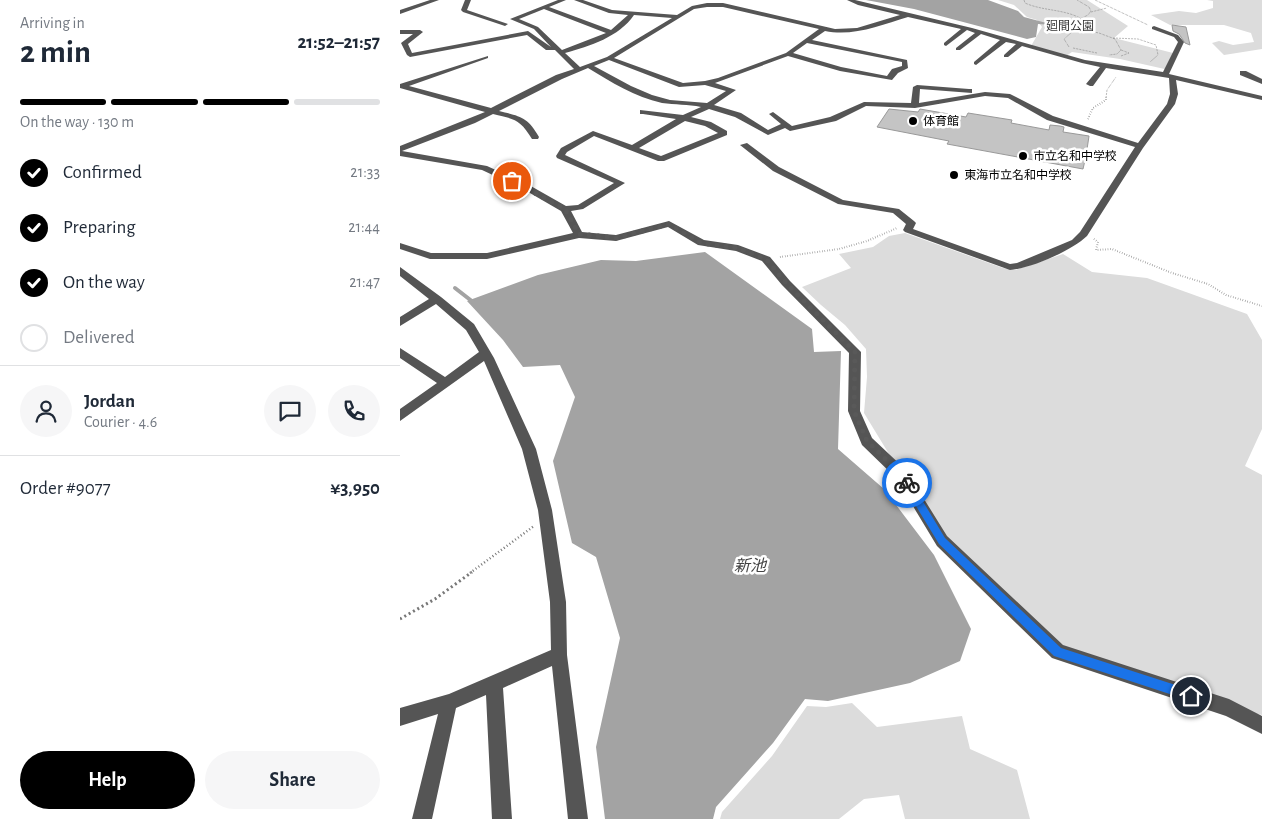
<!DOCTYPE html>
<meta charset="utf-8">
<style>
:root{--surface:#fff;--page:#f6f6f7;--text:#1f2937;--muted:#747a83;--line:#e0e1e3;--accent:#000}
body{margin:0;font-family:"Alegreya Sans","Noto Sans JP",sans-serif;background:var(--page);color:var(--text);height:100vh;display:flex;flex-direction:column;font-size:19px;white-space:nowrap}
*{box-sizing:border-box;margin:0}
p{font-size:16px;color:var(--muted)}
.icon{flex:none;width:28px;height:28px;fill:none;stroke:currentColor;stroke-width:2;stroke-linecap:round;stroke-linejoin:round}
.map{position:relative;flex:1;overflow:hidden}
.sheet{display:flex;flex-direction:column;background:var(--surface);width:400px}
.sheet>*{flex:none}
.pin{position:absolute;display:grid;place-items:center;width:42px;height:42px;color:#fff;margin:-21px;border:2px solid #fff;border-radius:50%;box-shadow:0 1px 5px #0007}
.courier{position:absolute;display:grid;place-items:center;width:50px;height:50px;margin:-25px;border:4px solid #1a73e8;border-radius:50%;background:#fff;color:#222;box-shadow:0 1px 6px #0007}
.overview em{font-style:normal;font-weight:700}
.overview div{display:flex;flex-direction:column-reverse}
.overview{display:flex;align-items:center;justify-content:space-between;height:85px;padding:0 20px}
h1{font-size:32px;font-weight:700;line-height:38px}
.bar{display:grid;grid-template-columns:repeat(4,1fr);gap:8px 5px;align-content:center;height:60px;padding:0 20px}
.bar i{height:6px;border-radius:4px;background:var(--line)}
.bar .selected{background:var(--accent)}
.bar p{grid-column:span 4}
.line{display:flex;align-items:center;gap:12px;padding:0 20px;border-top:1px solid var(--line)}
.line div{flex:1}
.round{display:grid;place-items:center;flex:none;width:52px;height:52px;border-radius:26px;background:var(--page)}
ol{padding:0 20px;list-style:none}
li{display:flex;align-items:center;gap:15px;height:55px}
li p{margin-inline-start:auto}
li .icon{padding:5px;border-radius:50%;background:var(--accent);color:#fff;stroke-width:4}
li:last-child{color:var(--muted)}
li i{width:28px;height:28px;border:2px solid var(--line);border-radius:50%}
.button{display:flex;gap:10px;margin-top:auto;padding:10px 20px}
.button a{flex:1;height:58px;border-radius:30px;background:var(--accent);color:#fff;font-size:20px;font-weight:700;line-height:58px;text-align:center}
.button a+a{background:var(--page);color:var(--text)}
main{display:flex;flex:1;min-height:0}
.map>svg:first-child{display:block}
.green{fill:#dcdcdc}
.water{fill:#a3a3a3}
.lines{fill:none;stroke-linecap:round;stroke-linejoin:round}
.stream{stroke:#a3a3a3;stroke-width:4}
.building{fill:#c4c4c4;stroke:#999}
.path-far3{stroke:#777;stroke-width:1;stroke-dasharray:0.5 1;stroke-linecap:butt}
.path-far2{stroke:#777;stroke-width:2;stroke-dasharray:0.5 2;stroke-linecap:butt}
.path-far1{stroke:#777;stroke-width:2.5;stroke-dasharray:1 2.5;stroke-linecap:butt}
.path{stroke:#777;stroke-width:3;stroke-dasharray:2 3;stroke-linecap:butt}
.minor{fill:#555;fill-rule:evenodd}
.route{fill:#1a73e8}
.done{stroke:#595959;stroke-width:5;stroke-dasharray:0 9}
.poi-dot{fill:#000;stroke:#fff;stroke-width:2}
.labels{text-anchor:middle;stroke-width:5;stroke-linejoin:round;paint-order:stroke}
.far-park-label{font-size:12px;fill:#333;stroke:#fff}
.far-poi-label{font-size:12px;fill:#000;stroke:#fff;text-anchor:start}
.water-label{font-size:16px;font-style:italic;fill:#444;stroke:#fff}
</style>
<main>
<section class="sheet">
<div class="overview"><div><h1>2 min</h1><p>Arriving in</p></div><em>21:52–21:57</em></div>
<div class="bar"><i class="selected"></i><i class="selected"></i><i class="selected"></i><i></i><p>On the way · 130 m</p></div>
<ol>
<li><svg class="icon" aria-label="check" viewBox="0 0 24 24"><path d="M5 12l5 5 9-10"/></svg>Confirmed<p>21:33</p></li>
<li><svg class="icon" aria-label="check" viewBox="0 0 24 24"><path d="M5 12l5 5 9-10"/></svg>Preparing<p>21:44</p></li>
<li><svg class="icon" aria-label="check" viewBox="0 0 24 24"><path d="M5 12l5 5 9-10"/></svg>On the way<p>21:47</p></li>
<li><i></i>Delivered</li>
</ol>
<div class="line" style="height:90px"><a class="round"><svg class="icon" aria-label="person" viewBox="0 0 24 24"><circle cx="12" cy="8" r="4"/><path d="M4 21q1-7 8-7t8 7"/></svg></a><div><b>Jordan</b><p>Courier · 4.6</p></div><a class="round"><svg class="icon" aria-label="chat" viewBox="0 0 24 24"><path d="M4 5h16v11H9l-5 4z"/></svg></a><a class="round"><svg class="icon" aria-label="phone" viewBox="0 0 24 24"><path d="M5 4h4l2 5-3 2q2 4 5 5l2-3 5 2v4C11 20 4 13 5 4z"/></svg></a></div>
<div class="line" style="height:65px"><div>Order #9077</div><b>¥3,950</b></div>
<div class="button"><a>Help</a><a>Share</a></div>
</section>
<div class="map">
<svg width="862" height="819" viewBox="0 0 862 819">
<rect width="100%" height="100%" fill="#fff"/>
<!-- green -->
<path class="green" d="M598 0H687L728 26 714 38 773 53 769 70 720 59 672 52 666 56 631 46 642 27 637 20 627 17 614 5Z
M807 0H862V49L824 55 812 43 819 41 833 45 854 42 851 33 824 25H770L751 15 779 11 796 13 813 8V1Z
M505 233 603 268 615 270 663 254 692 272 747 278 847 314 862 340V429L845 466 862 475V715L829 708 658 652 542 541 464 413 467 377 466 349 445 325 421 305 402 287 451 268 439 254 473 247 489 236Z
M452 703 477 727 562 716 570 749 617 770 630 819H505L499 795 464 799 439 819H320L322 812 372 756 407 706 426 707Z"/>
<!-- water -->
<path class="water" d="M466 0H588L618 11 624 17 654 25 638 24 636 37 627 39 514 9Z
M305 252 412 329 414 352 441 351 438 449 484 489 534 555 571 629 560 661 510 683 428 701 405 699 373 743 316 807 313 819H205L196 747 220 638 196 557 172 543 153 461 175 397 160 365 123 367 103 340 67 301 138 275 201 260 236 261Z"/>
<g class="lines">
<!-- stream -->
<path class="stream" d="M55 288 73 302"/>
</g>
<!-- building -->
<path class="building" d="M772 25 786 27 790 45 785 43 779 34 773 31Z
M489 109 518 112 520 109 566 117 568 113 612 120 611 123 649 130 650 125 660 126 664 127 663 132 689 136 686 156 683 169 547 144 549 141 477 127Z"/>
<g class="lines">
<!-- path-far3 -->
<path class="path-far3" d="M624 0 625 3C643 11 663 9 680 18
M695 0 748 25
M691 12 707 8
M674 28 699 33 715 39 721 50 717 54 709 55
M713 38 738 39 756 45 758 55 750 62
M669 47 664 39 672 32 676 21 688 15 691 11 689 7 677 0
M673 48 697 53
M721 50 729 53 721 56
M706 98 707 90 716 77"/>
<!-- path-far2 -->
<path class="path-far2" d="M688 119 693 108 706 100V97
M694 239 698 242 696 250 712 249 772 273 808 284 826 295 862 306
M380 257 439 249 467 241 497 228"/>
<!-- path-far1 -->
<path class="path-far1" d="M70 573 134 526"/>
<!-- path -->
<path class="path" d="M0 619 35 599 72 572"/>
<!-- minor -->
<path class="minor" d="M30 0H39L0 14V10Z
M65 0H71L67 10 108 24 105 26 63 12 61 10Z
M158 0H166L149 7 211 30 228 15 209 13 174 0H183L212 10 277 15 292 6 307 3H323L435 29 457 28 500 15 458 5 447 0H455L572 28 685 60 763 72 778 42 774 37 752 29V27L754 26 778 35 784 42 769 74 862 96V100L776 80 778 94 775 104 743 148 687 236C671 251 632 268 610 270L505 232 503 230 506 224 493 213 438 204 373 171 340 145 347 143 379 167 443 200 499 209 514 221 516 223 513 229 610 264 617 263 672 240 680 232 735 147 647 120 608 98 585 96 515 108 466 106 436 121 390 131 385 128 368 135 335 117 309 109 291 117 311 122 327 131V135L264 161H258L194 136 167 152 165 155 225 183 183 209 171 211 182 232 216 235 269 221 304 240 338 245 370 257 390 281 461 352 460 411 472 438 506 470 547 536 663 645 829 699 862 716V734L826 716 652 658 537 546 496 478 462 445 448 411 449 353 382 285 362 261 336 251 298 245 268 227 216 241 179 238 87 259H30L0 249V243L31 253H87L173 233 161 211 123 189 82 170 0 156V146L85 112 0 88V84L88 56V58L9 86 91 108 156 75 174 69 155 50H146L127 35 10 57 7 55 1 43 13 34H0V30H20L23 32 8 44 12 53 128 31 151 47 134 29 110 19ZM307 7H323L419 29 386 53 318 78 305 81 283 83 214 58 294 9ZM144 9 206 33 162 50 138 27 119 19ZM234 15 272 18 207 57 180 67 165 53C190 46 219 37 234 15ZM508 17 561 29 544 43V45L546 46 567 30 575 33 556 48V50H560L581 34 600 40 574 62V64L576 65 606 42 616 44 604 55V57H608L622 46 682 63 700 67 686 84 690 86H693L706 68 769 78 770 94 767 104 738 143 653 116 610 94 585 92 519 103 520 89 572 93V89H569L517 85 513 87 511 103 464 102 430 117 392 126 373 112 369 114 381 124 368 130 341 113 314 105 336 90 315 83 388 56 440 71 492 80 498 73 508 68 507 60 412 40 425 31C453 37 481 25 508 17ZM407 43 502 62V66L492 69 487 76 441 67 393 53ZM209 60 279 87 305 85 326 91 307 103 270 100 252 95 231 86 194 66ZM188 68C211 82 235 97 262 103 275 105 288 104 301 107L283 115 240 110V114H243L276 119 232 145 193 131 161 148 156 156 157 158 214 183 178 205 166 206 129 185 87 166 2 151 75 123 93 114C114 119 120 119 132 139H138L139 137C128 117 120 116 99 111L162 79ZM285 121 305 126 318 133 261 156 239 148Z
M840 71H846L862 79V84L840 75Z
M0 267 41 297 74 324 94 358 136 449 152 510 166 602 167 655 188 819H168L152 666 103 688 112 819H92L86 695 56 708 32 819H12L38 714 0 726V708L49 694 151 650 150 602 138 510 122 449 84 361 0 421V409L37 383 0 358V348L45 377 79 352 66 330 36 304 0 326V317L29 299 0 276Z"/>
</g>
<!-- route -->
<path class="route" d="M507 479 510 480 545 538 661 648 791 690 795 692 797 696 795 699 791 701 654 656 539 544 502 483Z"/>
<g class="lines">
<!-- done -->
<path class="done" d="M112 181 165 209 179 234 216 238 269 224 301 243 338 248 366 259 386 283 455 352 454 411 467 441 501 474 507 483"/>
</g>
<!-- markers -->
<g class="poi-dot">
<circle cx="513" cy="121" r="5"/>
<circle cx="623" cy="156" r="5"/>
<circle cx="554" cy="175" r="5"/>
</g>
<g class="labels">
<!-- far-park labels -->
<g class="far-park-label">
<text x="670" y="30">廻間公園</text>
</g>
<!-- far-poi labels -->
<g class="far-poi-label">
<text x="523" y="125">体育館</text>
<text x="633" y="160">市立名和中学校</text>
<text x="564" y="179">東海市立名和中学校</text>
</g>
<!-- water labels -->
<g class="water-label">
<text x="350" y="571">新池</text>
</g>
</g>
</svg>
<div class="pin" style="left:112px;top:181px;background:#ea580c"><svg class="icon" aria-label="bag" viewBox="0 0 24 24"><path d="M5 8h14l-1 12H6zM9 8a3 3 0 0 1 6 0"/></svg></div>
<div class="pin" style="left:791px;top:696px;background:#1f2937"><svg class="icon" aria-label="home" viewBox="0 0 24 24"><path d="M3 11l9-7 9 7M6 9v11h12V9"/></svg></div>
<div class="courier" style="left:507px;top:483px"><svg class="icon" aria-label="bike" viewBox="0 0 24 24"><circle cx="6" cy="16" r="4"/><circle cx="18" cy="16" r="4"/><path d="M6 16l4-8h5l3 8M10 8l3 8H6M13 5h3"/></svg></div>
</div>
</main>
